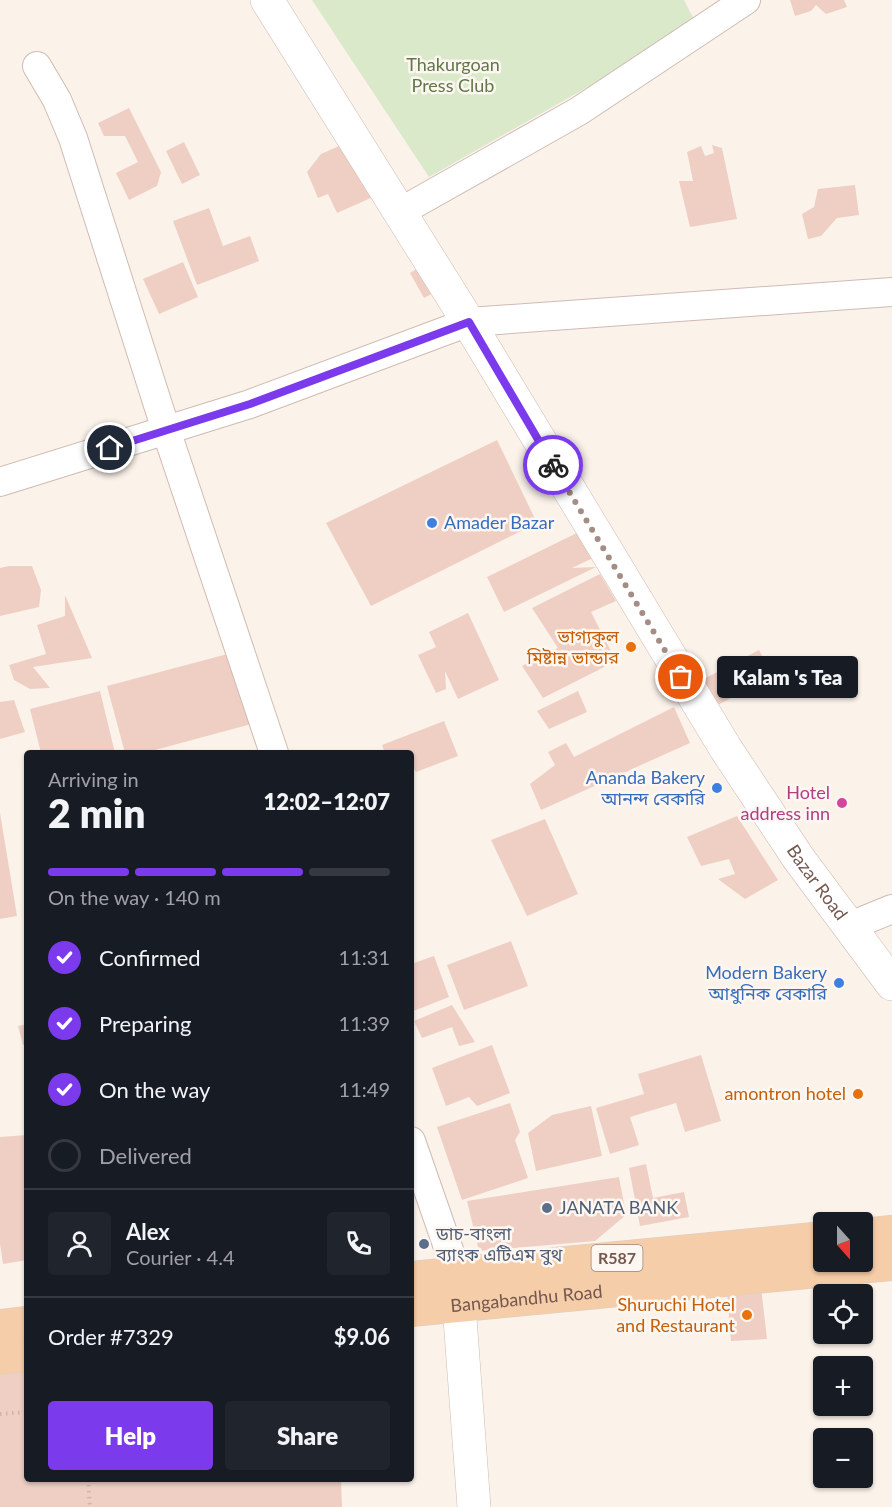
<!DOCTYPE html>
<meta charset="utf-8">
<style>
:root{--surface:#171b24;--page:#20242c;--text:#f1f3f6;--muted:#9ea1a6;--line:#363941;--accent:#7c3aed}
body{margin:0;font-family:Lato,"Noto Sans Bengali",sans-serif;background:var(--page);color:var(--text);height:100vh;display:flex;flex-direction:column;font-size:22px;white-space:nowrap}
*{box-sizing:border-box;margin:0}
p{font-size:20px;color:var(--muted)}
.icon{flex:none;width:33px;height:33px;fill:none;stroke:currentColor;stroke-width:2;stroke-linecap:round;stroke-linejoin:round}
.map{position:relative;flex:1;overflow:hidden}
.panel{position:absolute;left:24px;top:750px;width:390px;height:732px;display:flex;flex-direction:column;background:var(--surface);border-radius:6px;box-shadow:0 2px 4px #0004}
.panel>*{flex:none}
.needle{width:39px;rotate:159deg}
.buttons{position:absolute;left:813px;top:1212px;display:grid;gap:12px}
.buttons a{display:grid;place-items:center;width:60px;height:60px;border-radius:6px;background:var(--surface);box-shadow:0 2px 4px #0004;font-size:30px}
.pin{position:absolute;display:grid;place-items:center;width:51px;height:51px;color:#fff;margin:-26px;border:3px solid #fff;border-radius:50%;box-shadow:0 2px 6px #0007}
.courier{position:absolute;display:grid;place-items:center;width:60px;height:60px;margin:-30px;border:4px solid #7c3aed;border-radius:50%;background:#fff;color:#222;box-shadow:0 2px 8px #0007}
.bubble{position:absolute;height:42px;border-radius:6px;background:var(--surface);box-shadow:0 2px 4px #0004;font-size:20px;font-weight:800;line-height:42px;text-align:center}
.head em{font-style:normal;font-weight:800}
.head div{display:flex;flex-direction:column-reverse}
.head{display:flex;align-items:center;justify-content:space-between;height:102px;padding:0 24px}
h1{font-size:39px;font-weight:800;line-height:45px}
.bar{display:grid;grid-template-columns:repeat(4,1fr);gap:9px 6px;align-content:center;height:72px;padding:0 24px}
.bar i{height:8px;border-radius:4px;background:var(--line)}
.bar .active{background:var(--accent)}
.bar p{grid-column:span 4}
.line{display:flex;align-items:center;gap:15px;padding:0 24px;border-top:2px solid var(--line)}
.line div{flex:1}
.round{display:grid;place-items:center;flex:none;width:63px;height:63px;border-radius:6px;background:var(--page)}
ol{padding:0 24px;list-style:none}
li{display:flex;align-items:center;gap:18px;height:66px}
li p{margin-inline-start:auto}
li .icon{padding:6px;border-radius:50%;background:var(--accent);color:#fff;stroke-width:4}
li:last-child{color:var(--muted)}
li i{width:33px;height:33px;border:3px solid var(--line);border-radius:50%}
.cta{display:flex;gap:12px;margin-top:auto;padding:12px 24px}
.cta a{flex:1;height:69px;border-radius:6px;background:var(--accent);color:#fff;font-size:24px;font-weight:800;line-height:69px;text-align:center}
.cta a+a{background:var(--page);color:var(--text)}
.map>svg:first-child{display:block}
.green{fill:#dae9c9}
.building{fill:#efcfc4}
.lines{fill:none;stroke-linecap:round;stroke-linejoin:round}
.minor-casing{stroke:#cfbbb3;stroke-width:30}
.tertiary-casing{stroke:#cfbbb3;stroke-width:34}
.primary-casing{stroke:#d8d0ce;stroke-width:34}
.path{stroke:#d4b2a6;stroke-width:4;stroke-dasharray:1.5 4.5;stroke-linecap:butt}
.minor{stroke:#fff;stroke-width:28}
.tertiary{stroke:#fff;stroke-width:33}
.primary{stroke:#f5cda8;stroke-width:33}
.done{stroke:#a48d85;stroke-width:6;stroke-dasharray:0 10.8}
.route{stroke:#7c3aed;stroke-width:8}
.shop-dot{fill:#3f7fe0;stroke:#fef7f1;stroke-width:2}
.food-dot{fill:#e8710a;stroke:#fef7f1;stroke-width:2}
.hotel-dot{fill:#d1479c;stroke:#fef7f1;stroke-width:2}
.service-dot{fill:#5c6f8a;stroke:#fef7f1;stroke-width:2}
.labels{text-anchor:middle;stroke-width:5;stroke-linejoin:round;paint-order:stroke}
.shield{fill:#fef7f1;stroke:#9e8780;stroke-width:1.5}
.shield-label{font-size:16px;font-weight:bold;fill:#75574f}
.park-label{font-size:18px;fill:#5e7947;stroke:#fef7f1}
.shop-label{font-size:18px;fill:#366cbe;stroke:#fef7f1;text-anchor:end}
.food-label{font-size:18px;fill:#c56008;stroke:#fef7f1;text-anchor:end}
.hotel-label{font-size:18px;fill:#b23c85;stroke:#fef7f1;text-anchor:end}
.street-label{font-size:18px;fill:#75574f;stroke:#fef7f1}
.service-label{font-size:18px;fill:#4e5e75;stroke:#fef7f1;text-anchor:start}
</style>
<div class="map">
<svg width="892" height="1507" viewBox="0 0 892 1507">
<rect width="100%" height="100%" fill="#fbf2ea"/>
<!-- green -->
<path class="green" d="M312 0H684L697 25 429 177Z"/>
<!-- building -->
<path class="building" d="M790 0H844L847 7 826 14 816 5 811 11 795 16Z
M129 108 161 172 157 186 129 200 116 173 138 162 125 136H104L98 123Z
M184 142 200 175 182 184 166 151Z
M712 145 722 148 737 219 690 227 679 181H693L687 152 701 146 705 156 714 153Z
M339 146 355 159 373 197 337 213 328 194 318 198 307 172 321 154Z
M855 185 859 215 837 218 821 236 808 239 802 214 814 207 818 189Z
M209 208 223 246 250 236 259 261 197 285 173 221Z
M183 262 198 297 159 314 143 279Z
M423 265 437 291 424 298 410 273Z
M497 440 537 523 371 606 326 523Z
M583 530 595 557 572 568 596 567 504 612 487 577Z
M9 566H32L41 590 39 607 0 616V568Z
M600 574 616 601 591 612 616 661 543 698 522 666 558 648 532 608Z
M65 595 92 658 33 667 50 688 30 689 14 680 9 665 46 654 37 625 65 616Z
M468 613 499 680 458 699 445 671 446 689 436 693 418 655 436 647 429 632Z
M759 650 773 676 714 707 700 681Z
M235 652 255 723 144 753H125L107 686Z
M100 691 115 753H41L30 709Z
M578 691 587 712 549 729 537 711Z
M14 700 25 732 0 739V702Z
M674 707 690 743 541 810 530 784 555 765 548 752 566 743 574 757Z
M444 721 458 756 416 772 411 765V753H385L382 745Z
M0 813 17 916 0 919Z
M737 816 778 880 745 899 718 879 735 874 729 859 701 866 687 837Z
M545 819 578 894 527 916 491 840Z
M511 941 528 986 464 1010 447 965Z
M434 956 449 997 411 1012V964Z
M452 1005 475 1042 459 1046 452 1027 422 1038 414 1021Z
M27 1024V1044L23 1045 18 1026Z
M492 1045 510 1093 477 1106 469 1097 446 1106 432 1068Z
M701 1055 721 1121 685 1132 676 1103 630 1117 639 1145 610 1154 596 1108 644 1094 638 1074Z
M510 1103 520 1132 515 1140 528 1178 462 1200 437 1127Z
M591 1106 602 1156 536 1171 528 1133 552 1115Z
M27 1135V1260L3 1264 0 1244V1137Z
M646 1164 653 1198 684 1192 689 1217 640 1226 629 1168Z
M619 1177 626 1215 595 1241 479 1251 467 1201Z
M761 1287 767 1339 731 1341 727 1290Z
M27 1359V1479H341L342 1507H0V1362Z"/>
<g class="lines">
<!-- minor casing -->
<g class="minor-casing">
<path id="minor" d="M37 66 57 100 73 138 166 430 274 753
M400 212 579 111 746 0
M0 482 250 404 469 322 892 292
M848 927 892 909
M411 1141 457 1273"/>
</g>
<!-- tertiary casing -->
<g class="tertiary-casing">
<g id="tertiary">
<path id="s1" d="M267 0 464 315 726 749 799 859 892 984"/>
<path d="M457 1278 474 1507"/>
</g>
</g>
<!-- primary casing -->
<g class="primary-casing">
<g id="primary">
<path d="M862 1235 892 1232"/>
<path d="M411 1278 824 1238"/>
<path id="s2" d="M411 1310 892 1264"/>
<path d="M0 1326 27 1323"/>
<path d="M0 1358 27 1355"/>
</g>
</g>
<!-- path -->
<path class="path" d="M0 1414 27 1412
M88 1479 90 1507"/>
<!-- minor -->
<use href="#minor" class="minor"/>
<!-- tertiary -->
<use href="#tertiary" class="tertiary"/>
<!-- primary -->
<use href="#primary" class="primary"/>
</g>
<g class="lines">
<!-- done -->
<path class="done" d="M553 465 681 677"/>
<!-- route -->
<path class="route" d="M110 448 250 404 469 322 553 465"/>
</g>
<!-- markers -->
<g class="shop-dot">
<circle cx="432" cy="523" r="6"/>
<circle cx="717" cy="788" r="6"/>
<circle cx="839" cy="983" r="6"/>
</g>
<g class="food-dot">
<circle cx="631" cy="647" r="6"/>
<circle cx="858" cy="1094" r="6"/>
<circle cx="747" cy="1315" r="6"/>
</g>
<circle class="hotel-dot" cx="842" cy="803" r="6"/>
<g class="service-dot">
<circle cx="547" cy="1208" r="6"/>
<circle cx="424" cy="1244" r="6"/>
</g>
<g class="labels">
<!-- shield labels -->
<rect class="shield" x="591.5" y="1245" width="51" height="26" rx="4.5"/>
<g class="shield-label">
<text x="617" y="1264">R587</text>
</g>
<!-- park labels -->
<g class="park-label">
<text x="453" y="71">Thakurgoan<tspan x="453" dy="21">Press Club</tspan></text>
</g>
<!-- shop labels -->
<g class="shop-label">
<text x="444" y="529" text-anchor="start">Amader Bazar</text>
<text x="705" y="784">Ananda Bakery<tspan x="705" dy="21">আনন্দ বেকারি</tspan></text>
<text x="827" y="979">Modern Bakery<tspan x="827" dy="21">আধুনিক বেকারি</tspan></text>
</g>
<!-- food labels -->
<g class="food-label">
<text x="619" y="643">ভাগ্যকুল<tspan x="619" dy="21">মিষ্টান্ন ভান্ডার</tspan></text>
<text x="846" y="1100">amontron hotel</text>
<text x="735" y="1311">Shuruchi Hotel<tspan x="735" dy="21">and Restaurant</tspan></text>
</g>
<!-- hotel labels -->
<g class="hotel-label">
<text x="830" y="799">Hotel<tspan x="830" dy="21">address inn</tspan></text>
</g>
<!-- street labels -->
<g class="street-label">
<text dy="6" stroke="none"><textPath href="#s1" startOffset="1040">Bazar Road</textPath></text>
<text dy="6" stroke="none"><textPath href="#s2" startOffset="116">Bangabandhu Road</textPath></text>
</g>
<!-- service labels -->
<g class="service-label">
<text x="559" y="1214">JANATA BANK</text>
<text x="436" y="1240">ডাচ-বাংলা<tspan x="436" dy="21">ব্যাংক এটিএম বুথ</tspan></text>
</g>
</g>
</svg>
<div class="buttons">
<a><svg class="needle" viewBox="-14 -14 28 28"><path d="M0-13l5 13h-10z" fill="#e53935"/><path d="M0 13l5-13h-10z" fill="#9ea1a6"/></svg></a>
<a><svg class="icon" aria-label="locate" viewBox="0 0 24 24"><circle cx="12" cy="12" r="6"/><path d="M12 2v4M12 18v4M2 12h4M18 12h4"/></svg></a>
<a>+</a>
<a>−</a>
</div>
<div class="pin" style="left:681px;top:677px;background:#ea580c"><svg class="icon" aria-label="bag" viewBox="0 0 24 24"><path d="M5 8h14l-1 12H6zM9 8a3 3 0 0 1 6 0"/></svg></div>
<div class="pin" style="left:110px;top:448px;background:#1f2937"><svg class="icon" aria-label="home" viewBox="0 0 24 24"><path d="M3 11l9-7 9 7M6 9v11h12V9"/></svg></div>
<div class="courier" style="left:553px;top:465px"><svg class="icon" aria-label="bike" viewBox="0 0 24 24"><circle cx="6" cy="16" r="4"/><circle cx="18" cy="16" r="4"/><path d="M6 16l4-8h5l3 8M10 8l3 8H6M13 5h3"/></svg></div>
<div class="bubble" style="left:717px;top:656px;width:141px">Kalam 's Tea</div>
<section class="panel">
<div class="head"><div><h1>2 min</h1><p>Arriving in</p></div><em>12:02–12:07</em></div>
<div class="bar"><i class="active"></i><i class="active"></i><i class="active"></i><i></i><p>On the way · 140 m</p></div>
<ol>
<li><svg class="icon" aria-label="check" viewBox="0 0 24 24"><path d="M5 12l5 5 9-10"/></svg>Confirmed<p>11:31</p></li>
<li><svg class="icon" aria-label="check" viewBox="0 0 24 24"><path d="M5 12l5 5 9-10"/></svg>Preparing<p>11:39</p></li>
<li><svg class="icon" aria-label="check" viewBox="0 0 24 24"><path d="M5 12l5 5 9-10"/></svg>On the way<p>11:49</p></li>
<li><i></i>Delivered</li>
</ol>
<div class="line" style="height:108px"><a class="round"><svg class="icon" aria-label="person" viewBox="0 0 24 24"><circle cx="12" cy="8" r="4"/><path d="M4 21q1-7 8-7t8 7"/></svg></a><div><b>Alex</b><p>Courier · 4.4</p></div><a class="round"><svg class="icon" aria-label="phone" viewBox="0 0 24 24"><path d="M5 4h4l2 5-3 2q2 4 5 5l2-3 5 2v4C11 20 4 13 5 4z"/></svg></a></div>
<div class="line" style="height:78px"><div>Order #7329</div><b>$9.06</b></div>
<div class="cta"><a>Help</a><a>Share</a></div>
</section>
</div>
